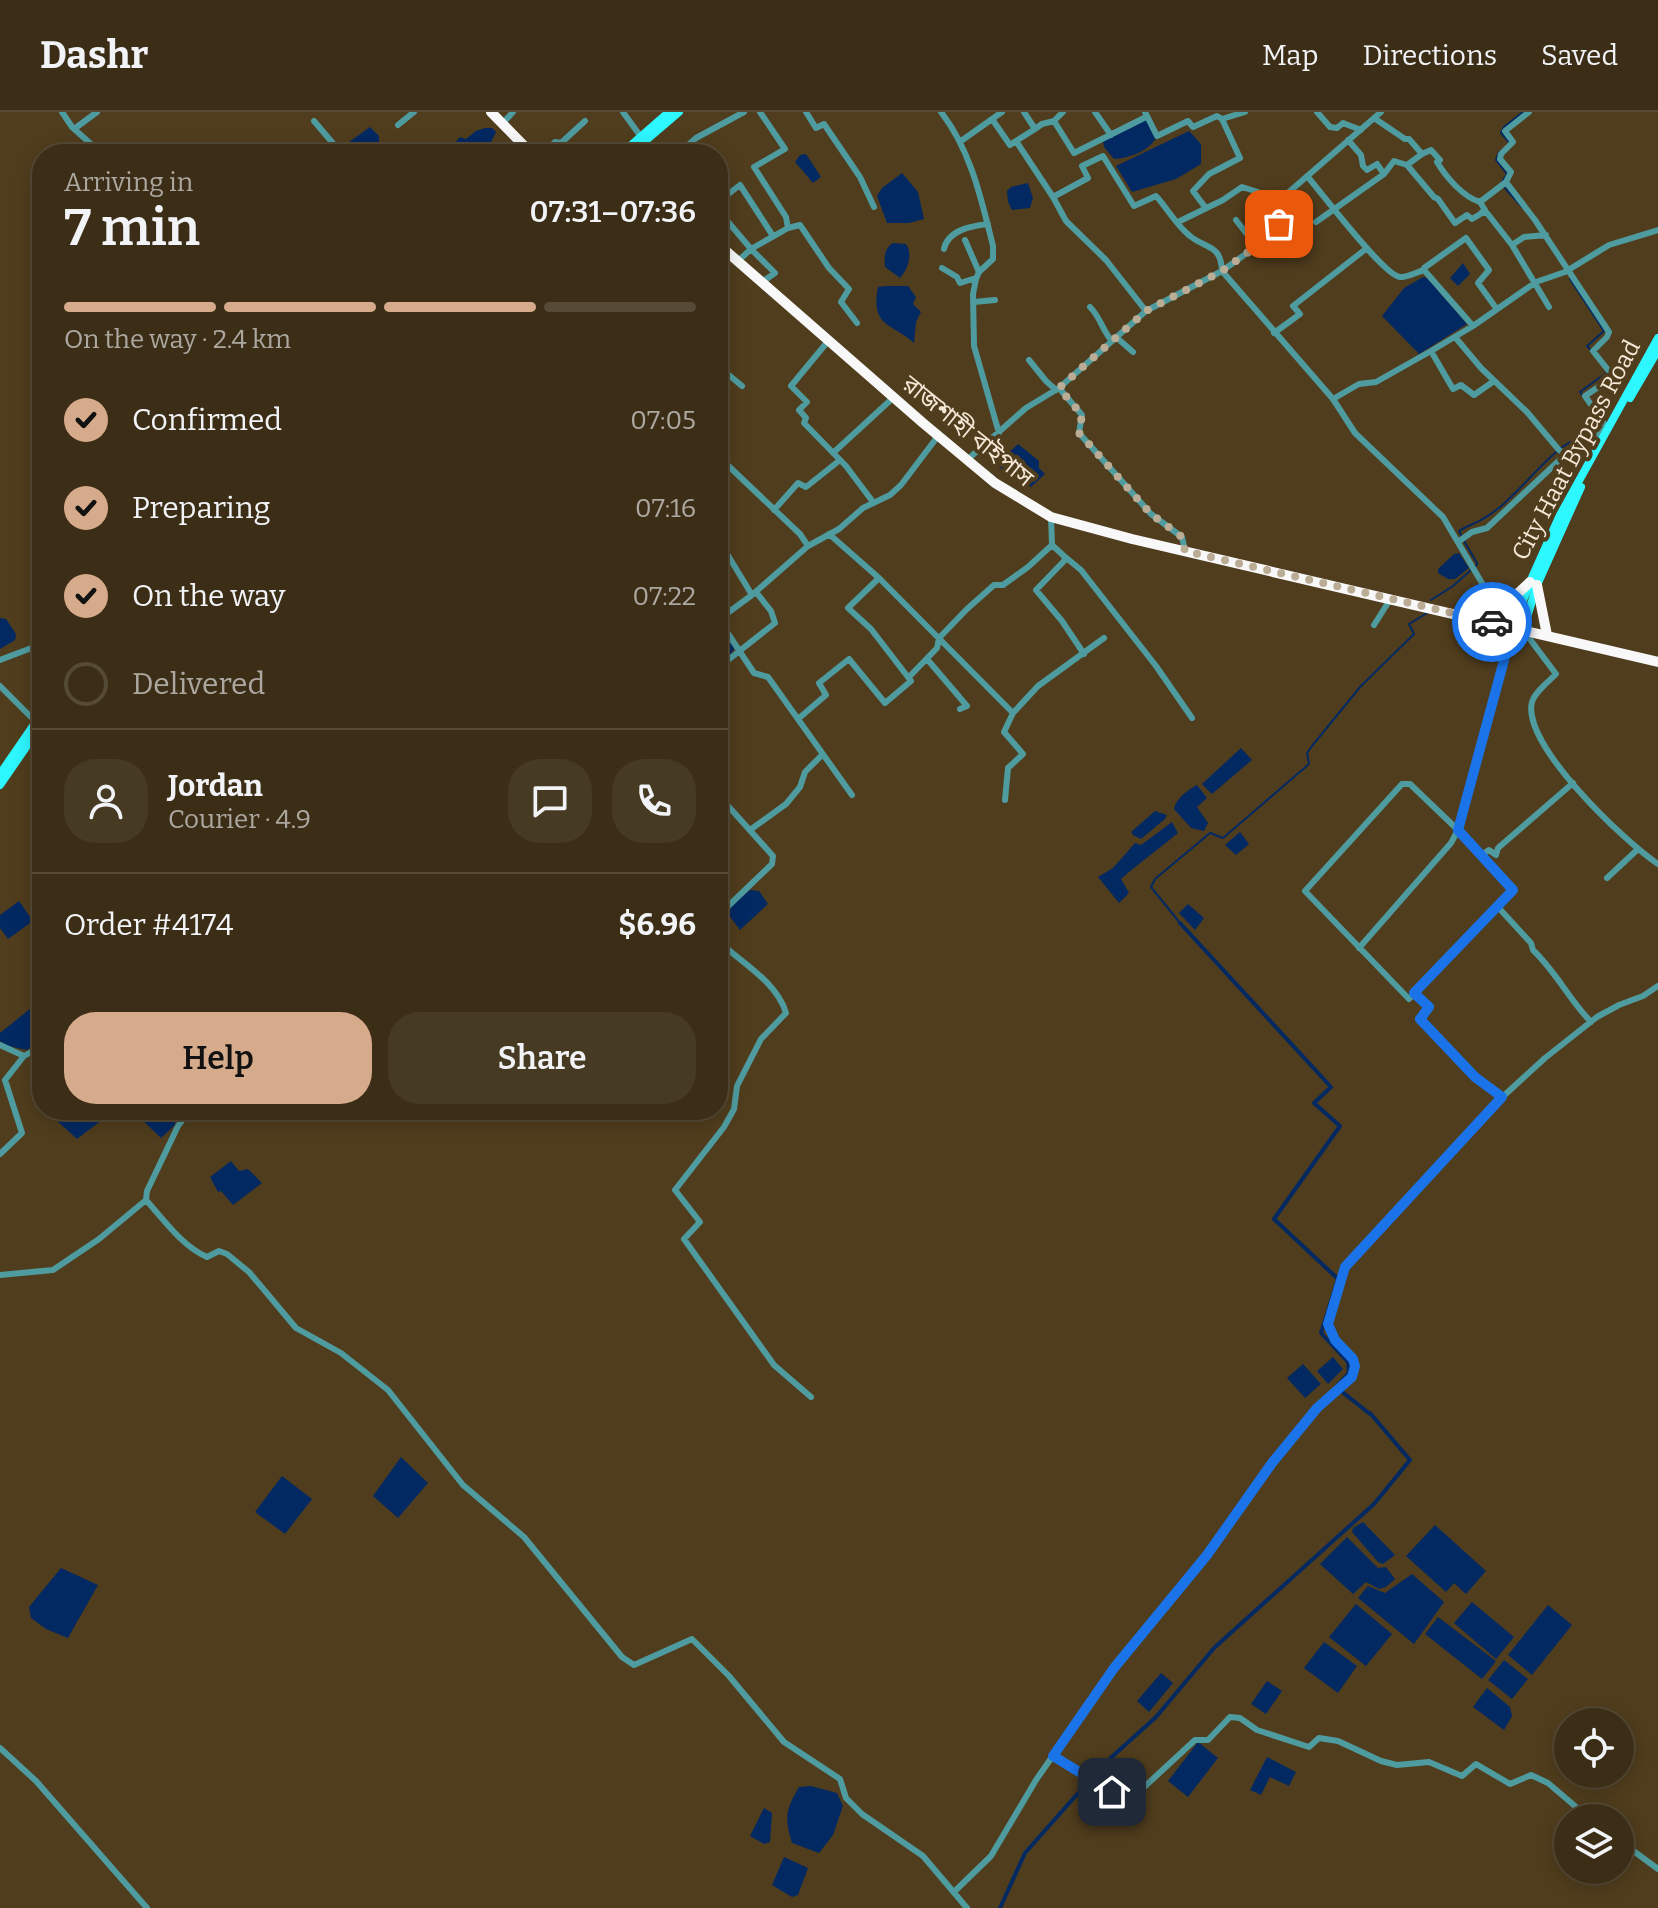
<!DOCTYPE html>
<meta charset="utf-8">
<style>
:root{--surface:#3c2e16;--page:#473a23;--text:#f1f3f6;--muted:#aca8a1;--line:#554a35;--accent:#d6ab8b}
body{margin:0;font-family:Bitter,"Noto Sans Bengali",serif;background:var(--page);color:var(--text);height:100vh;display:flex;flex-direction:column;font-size:30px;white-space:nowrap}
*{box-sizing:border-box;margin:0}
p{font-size:26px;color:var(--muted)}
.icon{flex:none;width:44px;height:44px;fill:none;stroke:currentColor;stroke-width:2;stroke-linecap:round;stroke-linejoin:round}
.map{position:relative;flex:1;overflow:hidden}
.details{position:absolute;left:32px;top:32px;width:696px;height:976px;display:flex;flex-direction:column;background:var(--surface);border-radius:32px;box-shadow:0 4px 20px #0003,0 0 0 2px var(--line)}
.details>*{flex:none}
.buttons{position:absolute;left:1554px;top:1596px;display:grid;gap:16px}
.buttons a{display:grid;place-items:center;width:80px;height:80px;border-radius:50%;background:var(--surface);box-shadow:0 4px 20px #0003,0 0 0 2px var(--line);font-size:40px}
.pin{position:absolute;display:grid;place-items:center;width:68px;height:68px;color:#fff;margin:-34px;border-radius:16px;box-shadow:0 4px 12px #0006}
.courier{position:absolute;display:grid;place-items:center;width:80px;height:80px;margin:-40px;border:6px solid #1a73e8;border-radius:50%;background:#fff;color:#222;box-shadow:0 2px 10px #0007}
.headline em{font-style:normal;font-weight:600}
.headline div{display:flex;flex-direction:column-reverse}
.headline{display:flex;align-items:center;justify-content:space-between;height:136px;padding:0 32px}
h1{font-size:52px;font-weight:600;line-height:60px}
.bar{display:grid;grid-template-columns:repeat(4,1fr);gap:12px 8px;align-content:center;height:96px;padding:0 32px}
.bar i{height:10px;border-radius:6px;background:var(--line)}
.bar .selected{background:var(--accent)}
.bar p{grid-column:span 4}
.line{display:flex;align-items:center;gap:20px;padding:0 32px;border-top:2px solid var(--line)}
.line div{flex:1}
.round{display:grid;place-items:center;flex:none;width:84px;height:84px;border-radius:32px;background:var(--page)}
ol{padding:0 32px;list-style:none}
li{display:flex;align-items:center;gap:24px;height:88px}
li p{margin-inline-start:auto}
li .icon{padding:8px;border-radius:50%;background:var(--accent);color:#111;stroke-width:4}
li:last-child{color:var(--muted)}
li i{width:44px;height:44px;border:4px solid var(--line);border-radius:50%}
.action{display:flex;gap:16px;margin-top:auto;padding:16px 32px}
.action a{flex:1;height:92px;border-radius:32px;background:var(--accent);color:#111;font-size:32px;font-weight:600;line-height:92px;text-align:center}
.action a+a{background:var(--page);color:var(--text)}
header{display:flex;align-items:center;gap:48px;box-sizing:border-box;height:112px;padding:0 40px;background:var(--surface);border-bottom:2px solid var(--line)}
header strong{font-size:38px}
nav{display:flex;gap:44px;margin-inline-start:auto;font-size:28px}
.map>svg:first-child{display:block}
.water{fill:#032963}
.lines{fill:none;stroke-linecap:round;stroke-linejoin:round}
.stream{stroke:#032963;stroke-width:2}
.canal{stroke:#032963;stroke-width:4}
.minor{stroke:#4f9ca0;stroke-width:6}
.major{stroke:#2df7ff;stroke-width:8}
.highway{stroke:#f8f8f8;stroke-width:10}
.done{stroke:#bbac95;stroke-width:8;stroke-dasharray:0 14.4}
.route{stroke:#1a73e8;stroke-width:10}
.labels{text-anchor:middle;stroke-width:8;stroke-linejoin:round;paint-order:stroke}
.street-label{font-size:24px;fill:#f4e8d6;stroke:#503d1d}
</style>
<header>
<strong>Dashr</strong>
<nav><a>Map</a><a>Directions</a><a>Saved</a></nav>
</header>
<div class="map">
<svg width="1658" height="1796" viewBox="0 0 1658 1796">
<rect width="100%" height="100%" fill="#503d1d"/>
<!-- water -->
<path class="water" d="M1147 7 1156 26C1148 40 1129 46 1114 47L1104 35 1103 29Z
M370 15 379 24V30L365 42H349L345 33Z
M485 16H492L496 20 485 42H445L460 25 466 27 476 19Z
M1189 19 1201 32V52L1176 67 1132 80 1116 54Z
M806 42 821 65 813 71 795 50 800 43Z
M902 61 918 80 924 107 909 111H887L877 84 882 76Z
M1028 71 1033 86 1030 96 1012 98 1008 90 1007 79 1011 75Z
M893 131 906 132C913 142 908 157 900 166L885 155C884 146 884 137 893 131Z
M1463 151 1470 162 1458 174 1450 166Z
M1423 165 1427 166 1467 212 1419 242 1382 204 1404 176Z
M885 174H908L916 185 913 192 921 200 916 210 914 231C893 211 870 216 878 175Z
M1018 332 1039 349V356L1045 362 1031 375 999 355 1001 348Z
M1459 441 1469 456 1455 467H1448L1438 461V457L1454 442Z
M0 506 6 507 16 522 15 528 0 537Z
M718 513 735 535 729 545 719 551Z
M1241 636 1252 648 1212 682 1202 672Z
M1197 673 1207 686 1197 695 1208 711 1204 719 1191 716 1174 697C1176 686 1188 678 1197 673Z
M1155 699 1167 703 1165 707 1141 727 1133 723 1131 720Z
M1172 710 1178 721C1159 737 1140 750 1121 767L1129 781 1119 791 1098 765 1113 756 1135 731 1141 733Z
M1240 720 1249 732 1236 743 1225 733Z
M750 778 759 779 768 792 740 818 728 802 733 792Z
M19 789 33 809 8 827 0 816V803Z
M1188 792 1204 806 1195 818 1179 801Z
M41 888 40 928 27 938 8 934 0 929V921Z
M45 998H115L77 1027Z
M142 998H161L176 1012 161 1026 137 1003Z
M231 1049 239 1059 248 1057 262 1071 233 1093 221 1079 218 1080 210 1065Z
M1333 1245 1343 1257 1328 1272 1317 1259Z
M1303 1252 1321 1272 1305 1286 1287 1266Z
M401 1345 428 1371 398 1406 373 1384Z
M282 1364 312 1387 285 1422 255 1400Z
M1363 1410 1395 1443 1383 1452 1378 1450 1352 1420 1353 1416Z
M1435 1413 1486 1459 1466 1482 1454 1471 1446 1480 1406 1444Z
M1347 1425 1378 1456 1386 1455 1395 1467 1386 1475 1379 1477 1366 1470 1353 1482 1320 1452Z
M61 1456 98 1473 68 1526 46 1517 31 1506 29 1495Z
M1412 1462 1444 1490 1414 1532 1358 1486 1368 1474 1385 1481Z
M1472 1490 1514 1525 1496 1547 1454 1511Z
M1356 1492 1392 1522 1366 1554 1329 1525Z
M1548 1493 1572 1513 1532 1563 1508 1543Z
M1438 1505 1496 1549 1482 1567 1425 1522Z
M1324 1530 1357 1554 1338 1581 1304 1556Z
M1504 1548 1528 1567 1512 1587 1488 1568Z
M1161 1561 1173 1571 1149 1600 1137 1589Z
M1267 1569 1282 1579 1266 1602 1251 1592Z
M1487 1576 1510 1595 1512 1604 1504 1618 1473 1595Z
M1198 1630 1218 1646 1188 1685 1168 1669Z
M1267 1645 1296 1660 1289 1674 1270 1665 1261 1683 1250 1678Z
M811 1674 837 1681 843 1694 833 1723 819 1741 792 1731C784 1705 786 1697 799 1675Z
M764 1696 772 1701 770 1730 764 1732 750 1724Z
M784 1745 808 1756 798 1783 792 1785 772 1773Z"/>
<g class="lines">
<!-- stream -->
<path class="stream" d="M1509 30 1501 21 1504 15 1523 0
M1499 40 1496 48 1507 62 1502 70
M1505 76 1522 95
M1570 167 1604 219 1587 234 1590 237
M1583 284 1580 280 1606 261
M1461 423 1459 419C1467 414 1474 412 1481 408 1511 392 1534 357 1561 336 1573 327 1586 322 1600 317L1601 312
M1464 429 1477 451 1476 454
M1431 488 1453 474 1471 458
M1180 811 1151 775 1155 767 1210 721 1223 726 1309 652 1307 641 1312 634 1360 575 1414 522 1409 512 1427 501"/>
<!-- canal -->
<path class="canal" d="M1180 811 1331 975 1314 991 1340 1014 1274 1107 1338 1167 1321 1221 1348 1250 1349 1261 1336 1275 1370 1302
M1000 1796 1025 1741 1104 1652 1156 1605 1214 1536 1374 1392 1410 1348 1370 1301"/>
<!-- minor -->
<path class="minor" d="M62 0 72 15 102 42
M623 0 641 25
M806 0 816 16 824 12 860 65 874 95
M941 0C971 39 981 86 993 134V147L979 160 976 167 973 182 974 234 999 321
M1024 0 1035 17 1042 12 1054 9 1074 41 1146 5
M1095 0 1111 23
M1145 0 1157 24 1188 9 1193 15 1217 4 1222 7 1240 46 1209 62 1193 79 1205 95
M1317 0 1330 15 1337 16 1343 11 1361 18
M1374 6 1405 27H1409L1422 42 1407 53 1434 85 1438 87 1455 111 1467 103 1472 107 1482 101H1487L1512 133 1549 195
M992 7 1010 33 1016 29 1053 85 1088 66 1082 54 1103 44 1134 94 1156 84C1167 96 1177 114 1190 124 1206 137 1221 132 1222 159L1333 287 1359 272 1376 270 1431 239 1473 214 1536 170 1565 160 1609 133 1658 118
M1222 7 1245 0
M314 9 342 42
M1054 9 1063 0
M502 12 513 0
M398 13 414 0
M74 17 97 0
M645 29 657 42
M961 29 1002 0
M1016 29 1035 17
M544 42 555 30 561 31 585 9
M678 42 696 26 744 0
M1422 42 1431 38 1440 48 1437 50C1446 65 1463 85 1480 90L1485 98 1482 100
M1384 62 1394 49 1407 53
M1307 64C1321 80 1384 164 1400 165 1407 166 1417 160 1424 158L1473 214
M1053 85 1066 109 1106 148 1146 199
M718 90 740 73 773 124
M1480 90 1506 70
M718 98 751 137 775 161 762 170
M1236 108 1256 134
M1178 110 1223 88 1242 75 1258 80 1274 93
M1316 110 1384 62 1377 52 1367 58 1363 54 1361 43 1348 28
M788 116 800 113 829 156 849 177 841 190 857 211
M965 128 979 160
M1512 133 1524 125 1546 123
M944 137C948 118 971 114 988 112
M738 149 751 137 788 116 786 105 754 55 785 37 760 0
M942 156 957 165 960 171 976 166
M1424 158V156L1466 126 1489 158 1478 171 1496 196
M974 190 995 188
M1090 195C1101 206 1102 218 1112 229
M1274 221 1300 202 1293 194 1367 136
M1116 225 1133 240
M1455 225 1481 256 1527 300 1559 338 1566 342
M829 228 791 274 807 290 799 298 806 306 804 311 846 354 873 390
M1431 239 1453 277 1461 273 1474 283 1494 269
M1029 248 1046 269 1056 278
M718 254 742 274
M1059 276 1082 303 1079 321 1151 402 1182 425 1185 439
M1333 287 1355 321 1443 405 1499 500
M833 341 894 285
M718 344 800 422 808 434
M967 348 1026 296 1059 276 1146 199 1222 159 1272 123 1279 112 1274 93 1381 0
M774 398 798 371 806 375 840 348
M829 422 879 466 1013 601 1038 574 1104 526
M718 427 752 483
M1458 430 1472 420 1487 416 1566 342 1607 316 1585 284 1610 267 1612 263 1593 239 1607 225 1609 220 1535 108 1506 70 1511 60 1500 47 1501 42 1513 30 1505 19 1529 0
M1052 433 1064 444 1065 448 1036 478 1062 509 1084 542
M1064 444 1081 458 1156 554 1192 606
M718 508 752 483 808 434 839 417 863 396 890 383 901 373 938 324
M719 508 754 561 768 565 852 683
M1374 513 1391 486
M1523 518 1556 562C1548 570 1535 580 1532 590 1521 632 1625 730 1658 752
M927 547 967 594 960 597
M0 548 42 532
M718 556 775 511 771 499 756 480
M909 565 937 536 939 526 967 497 994 473H1003L1028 455 1052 433 1051 405
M0 574 36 610
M798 607 826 583 819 571 849 547 885 591 911 569 871 517 848 496 879 466
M1005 688 1008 656 1023 642 1004 620 1013 601
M718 704 729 695 773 744 772 752 720 802 722 809 718 813
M750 718 786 692 800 675 805 660 823 642
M1481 743 1489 738 1496 743 1498 736 1573 671
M1607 766 1637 738
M1497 794 1531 831 1533 838C1556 860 1569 887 1591 910
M718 829C741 850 777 870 786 901L761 927 737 974 734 997 724 1015 675 1078 700 1110 684 1127 774 1253 811 1285
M1359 836 1451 731 1458 718 1513 778 1409 887 1305 779 1402 672H1410L1458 718 1513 516
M1414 881 1429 895 1420 907 1475 965 1502 985
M0 933 24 944 42 934
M0 1042 22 1021 5 968 24 944
M146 1088C164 1108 182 1134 207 1145L219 1139 227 1142 249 1160 296 1216 341 1241 388 1278 463 1373 524 1425 622 1545 634 1553 692 1527 729 1564 784 1630 840 1667 846 1686 862 1702 923 1744 967 1796
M0 1163 53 1158 99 1127 146 1088 147 1079 178 1014 190 998
M0 1636 36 1669 147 1796
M1053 1644 1128 1690 1195 1628H1208L1230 1605 1240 1606 1257 1618 1309 1635 1319 1626 1338 1629 1381 1649 1397 1653 1429 1650 1462 1664 1476 1652 1510 1672 1531 1663 1548 1671 1589 1706
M1620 1729 1658 1757
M955 1779 991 1744 1036 1668 1114 1556 1207 1443 1272 1351 1317 1296 1352 1265 1355 1254 1353 1247 1335 1228 1328 1212 1345 1155 1497 990 1545 946 1597 905 1619 893 1643 884 1658 874"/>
<!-- major -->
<path class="major" d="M621 42 669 0
M630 42 679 0
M1630 286 1658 238
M1513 515 1530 470 1560 403 1658 226
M1523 518 1537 473 1581 375
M0 662 42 601
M0 673 42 612"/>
<!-- highway -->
<path class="highway" d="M491 0 532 42
M718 132 923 311 995 371 1051 405 1132 427 1658 550
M1537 473 1547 523
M1488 509 1530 470"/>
</g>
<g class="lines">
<!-- done -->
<path class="done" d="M1279 112 1272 123 1222 159 1146 199 1059 276 1082 303 1079 321 1151 402 1182 425 1185 439 1492 510"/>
<!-- route -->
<path class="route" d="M1112 1680 1053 1644 1114 1556 1207 1443 1272 1351 1317 1296 1352 1265 1355 1254 1353 1247 1335 1228 1328 1212 1345 1155 1502 985 1475 965 1420 907 1429 895 1414 881 1513 778 1458 718 1513 515 1492 510"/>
</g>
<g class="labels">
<!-- street labels -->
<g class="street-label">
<text transform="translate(968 319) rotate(39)" y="8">রাজশাহী বাইপাস</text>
<text transform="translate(1576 338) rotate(-62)" y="8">City Haat Bypass Road</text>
</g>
</g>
</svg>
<div class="buttons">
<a><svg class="icon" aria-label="locate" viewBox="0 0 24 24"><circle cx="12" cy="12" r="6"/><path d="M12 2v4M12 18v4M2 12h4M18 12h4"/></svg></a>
<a><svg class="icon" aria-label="layers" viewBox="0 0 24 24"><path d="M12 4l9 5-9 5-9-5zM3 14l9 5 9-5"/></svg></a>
</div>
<div class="pin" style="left:1279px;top:112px;background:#ea580c"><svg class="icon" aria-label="bag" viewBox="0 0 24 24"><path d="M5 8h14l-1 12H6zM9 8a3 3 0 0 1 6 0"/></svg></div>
<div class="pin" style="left:1112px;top:1680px;background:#1f2937"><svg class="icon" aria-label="home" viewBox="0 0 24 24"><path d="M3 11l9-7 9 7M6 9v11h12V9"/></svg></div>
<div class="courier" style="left:1492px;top:510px"><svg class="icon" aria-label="car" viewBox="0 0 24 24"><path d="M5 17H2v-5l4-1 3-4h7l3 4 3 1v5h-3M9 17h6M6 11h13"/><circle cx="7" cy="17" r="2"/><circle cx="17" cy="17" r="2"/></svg></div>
<section class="details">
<div class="headline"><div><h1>7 min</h1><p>Arriving in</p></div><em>07:31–07:36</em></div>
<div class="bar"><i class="selected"></i><i class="selected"></i><i class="selected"></i><i></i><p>On the way · 2.4 km</p></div>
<ol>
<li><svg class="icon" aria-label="check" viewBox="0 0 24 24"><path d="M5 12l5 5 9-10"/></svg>Confirmed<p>07:05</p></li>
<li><svg class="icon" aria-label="check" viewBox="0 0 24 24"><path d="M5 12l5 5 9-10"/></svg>Preparing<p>07:16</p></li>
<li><svg class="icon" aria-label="check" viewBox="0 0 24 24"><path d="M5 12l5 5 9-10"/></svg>On the way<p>07:22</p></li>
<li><i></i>Delivered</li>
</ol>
<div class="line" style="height:144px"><a class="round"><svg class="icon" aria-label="person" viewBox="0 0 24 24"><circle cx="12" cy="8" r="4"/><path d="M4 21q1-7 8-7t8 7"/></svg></a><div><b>Jordan</b><p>Courier · 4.9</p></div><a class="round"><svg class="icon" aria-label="chat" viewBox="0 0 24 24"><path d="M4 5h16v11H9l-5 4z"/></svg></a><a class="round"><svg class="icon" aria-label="phone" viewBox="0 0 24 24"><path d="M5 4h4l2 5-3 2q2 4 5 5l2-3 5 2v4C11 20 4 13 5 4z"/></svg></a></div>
<div class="line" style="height:104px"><div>Order #4174</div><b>$6.96</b></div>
<div class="action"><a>Help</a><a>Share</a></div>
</section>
</div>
